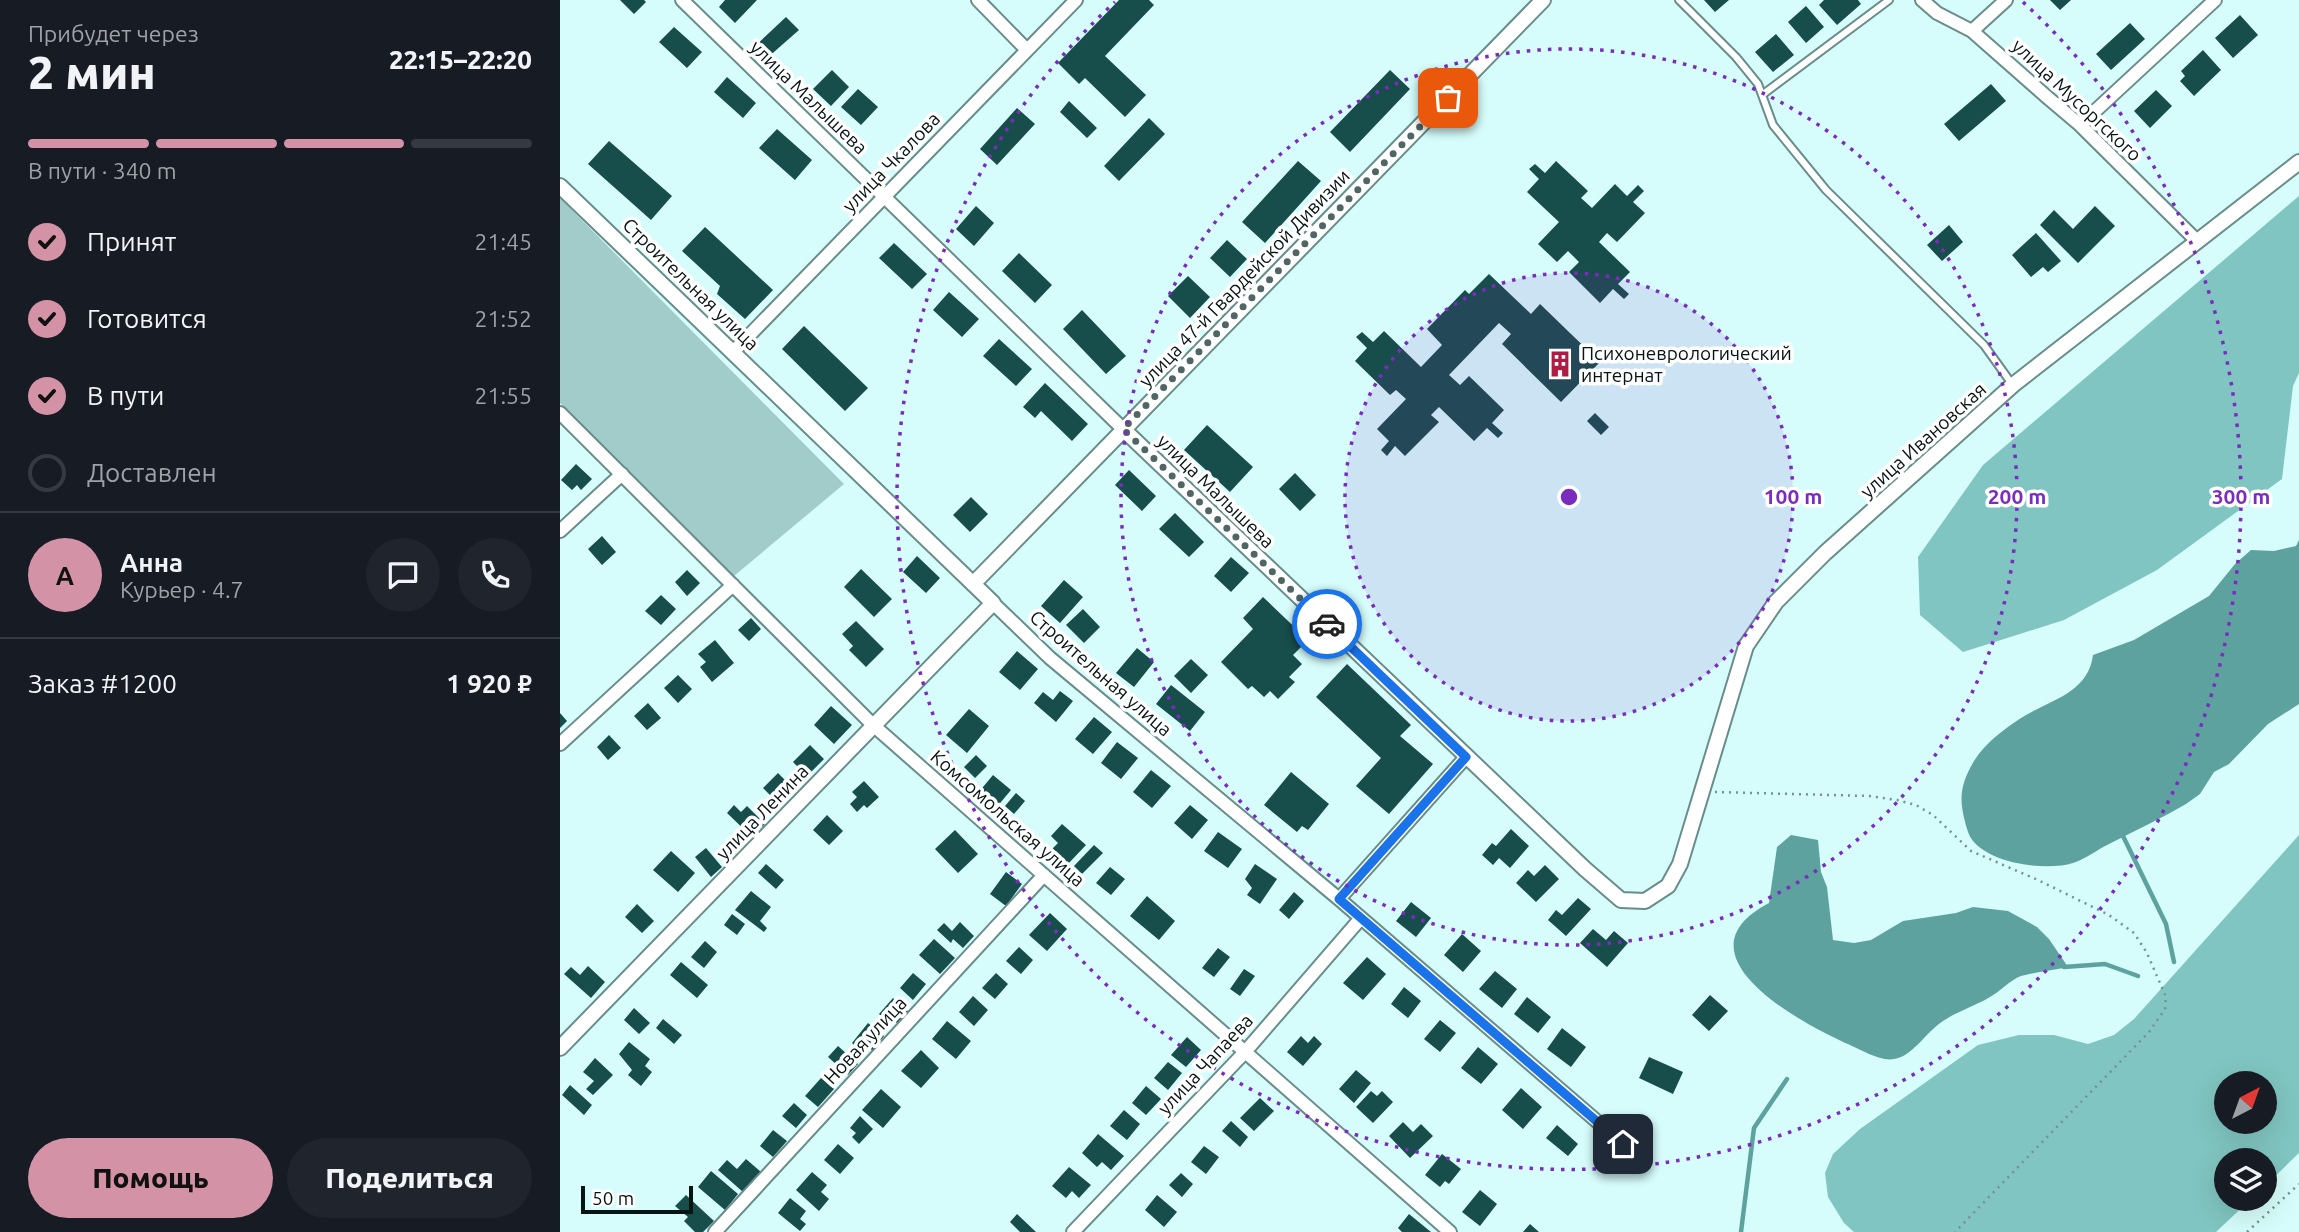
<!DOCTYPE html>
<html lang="ru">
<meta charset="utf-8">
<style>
:root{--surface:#171b24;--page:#20242c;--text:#f1f3f6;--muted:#9ea1a6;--line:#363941;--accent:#d392a6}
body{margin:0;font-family:Ubuntu,sans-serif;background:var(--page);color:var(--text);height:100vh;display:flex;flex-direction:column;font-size:26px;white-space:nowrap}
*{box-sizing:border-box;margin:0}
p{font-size:23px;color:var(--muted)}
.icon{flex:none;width:38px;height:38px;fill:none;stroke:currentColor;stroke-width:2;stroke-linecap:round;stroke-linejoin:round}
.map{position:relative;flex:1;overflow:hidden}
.panel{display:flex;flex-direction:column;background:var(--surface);width:560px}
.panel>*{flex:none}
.needle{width:46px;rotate:41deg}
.buttons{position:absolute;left:1654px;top:1071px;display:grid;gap:14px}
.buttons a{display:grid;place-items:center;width:63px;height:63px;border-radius:50%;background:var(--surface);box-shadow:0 7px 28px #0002;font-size:35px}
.scale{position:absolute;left:21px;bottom:18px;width:112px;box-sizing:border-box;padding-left:7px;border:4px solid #061413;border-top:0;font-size:19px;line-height:24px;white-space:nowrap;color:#061413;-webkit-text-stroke:5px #fff;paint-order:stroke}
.pin{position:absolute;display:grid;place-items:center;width:60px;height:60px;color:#fff;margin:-30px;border-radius:14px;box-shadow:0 4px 10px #0006}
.courier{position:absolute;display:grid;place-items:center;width:70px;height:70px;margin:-35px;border:5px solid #1a73e8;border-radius:50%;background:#fff;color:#222;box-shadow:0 2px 9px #0007}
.headline em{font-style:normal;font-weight:800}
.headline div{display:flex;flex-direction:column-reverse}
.headline{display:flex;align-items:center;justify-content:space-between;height:119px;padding:0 28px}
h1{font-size:46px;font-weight:800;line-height:52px}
.bar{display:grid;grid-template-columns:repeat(4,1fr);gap:10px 7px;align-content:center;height:84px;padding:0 28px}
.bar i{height:9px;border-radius:5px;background:var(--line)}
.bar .current{background:var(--accent)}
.bar p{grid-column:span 4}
.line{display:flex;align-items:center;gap:18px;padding:0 28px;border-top:2px solid var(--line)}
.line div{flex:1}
.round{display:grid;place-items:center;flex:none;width:74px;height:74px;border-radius:37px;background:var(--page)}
ol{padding:0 28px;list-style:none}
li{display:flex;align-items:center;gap:21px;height:77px}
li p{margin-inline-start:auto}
li .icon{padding:7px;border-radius:50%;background:var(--accent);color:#111;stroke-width:4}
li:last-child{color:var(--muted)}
li i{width:38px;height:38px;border:4px solid var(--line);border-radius:50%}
.action{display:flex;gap:14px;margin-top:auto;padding:14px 28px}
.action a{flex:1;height:80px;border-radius:42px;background:var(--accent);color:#111;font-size:28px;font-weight:800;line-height:80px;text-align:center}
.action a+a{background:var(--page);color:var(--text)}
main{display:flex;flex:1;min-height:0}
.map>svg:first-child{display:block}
.green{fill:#a2ccc9}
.forest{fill:#80c5c1;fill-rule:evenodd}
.water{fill:#5ea29f}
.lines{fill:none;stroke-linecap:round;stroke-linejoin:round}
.stream{stroke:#5ea29f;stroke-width:4.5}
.building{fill:#174d4b}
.service-casing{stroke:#688d8a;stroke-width:10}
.minor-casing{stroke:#688d8a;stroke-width:16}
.tertiary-casing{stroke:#688d8a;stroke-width:18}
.path{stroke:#769190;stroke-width:2.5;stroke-dasharray:2 5;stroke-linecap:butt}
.service{stroke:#fff;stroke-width:6}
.minor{stroke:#fff;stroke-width:12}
.tertiary{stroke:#fff;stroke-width:14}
.done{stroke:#4f6664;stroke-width:7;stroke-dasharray:0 12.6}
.route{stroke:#1a73e8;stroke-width:9}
.ring{fill:none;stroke:#7b2cbf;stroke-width:3.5;stroke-dasharray:3.5 7}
.labels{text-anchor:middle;stroke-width:7;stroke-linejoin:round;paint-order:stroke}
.street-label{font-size:19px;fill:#061413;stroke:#fff}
.poi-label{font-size:19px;fill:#061413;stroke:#fff;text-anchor:start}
.centre{fill:#7b2cbf;stroke:#fff;stroke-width:3.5}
.ring-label{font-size:21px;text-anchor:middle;font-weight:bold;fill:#7b2cbf;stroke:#fff;stroke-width:7;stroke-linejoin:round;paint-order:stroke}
</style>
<main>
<section class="panel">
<div class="headline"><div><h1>2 мин</h1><p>Прибудет через</p></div><em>22:15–22:20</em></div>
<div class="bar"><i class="current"></i><i class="current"></i><i class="current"></i><i></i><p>В пути · 340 m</p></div>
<ol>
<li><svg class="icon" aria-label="check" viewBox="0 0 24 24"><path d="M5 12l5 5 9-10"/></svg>Принят<p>21:45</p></li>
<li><svg class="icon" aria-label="check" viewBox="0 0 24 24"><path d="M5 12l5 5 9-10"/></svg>Готовится<p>21:52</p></li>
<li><svg class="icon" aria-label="check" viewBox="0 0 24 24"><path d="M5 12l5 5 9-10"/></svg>В пути<p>21:55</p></li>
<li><i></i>Доставлен</li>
</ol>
<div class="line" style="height:126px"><b class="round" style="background:var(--accent);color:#111">А</b><div><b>Анна</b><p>Курьер · 4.7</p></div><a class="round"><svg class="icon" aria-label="chat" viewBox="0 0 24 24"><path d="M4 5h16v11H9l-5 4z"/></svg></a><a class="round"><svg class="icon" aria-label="phone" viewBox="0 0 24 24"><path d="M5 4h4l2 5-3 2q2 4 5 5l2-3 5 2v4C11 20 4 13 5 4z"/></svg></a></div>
<div class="line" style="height:91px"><div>Заказ #1200</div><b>1 920 ₽</b></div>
<div class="action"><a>Помощь</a><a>Поделиться</a></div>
</section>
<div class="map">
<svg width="1739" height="1232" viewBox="0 0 1739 1232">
<rect width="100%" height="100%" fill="#d6fdfb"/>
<!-- green -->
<path class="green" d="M0 198 284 484 174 576 0 403Z"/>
<!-- forest -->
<path class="forest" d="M1739 196V373L1733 386 1722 479 1597 570 1504 620 1403 652 1360 615 1358 557 1423 465Z
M1739 835V1153L1705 1186 1704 1160H1666V1199H1691L1656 1232H1294L1284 1223 1268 1197 1265 1173 1273 1154 1300 1129 1418 1045 1459 1035H1494L1528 1044 1554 1035 1574 1019ZM1666 1083H1704V1122H1666Z"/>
<!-- water -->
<path class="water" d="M1739 540V704L1708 724 1669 764 1654 772 1640 794 1626 804C1602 818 1576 830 1551 843 1538 849 1526 859 1513 863 1485 872 1419 863 1408 832 1399 803 1398 788 1414 761 1425 743 1443 730 1461 718 1489 700 1528 694 1533 655L1574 640 1649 596 1675 564 1691 550 1714 551 1736 546Z
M1231 835 1258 840 1261 872 1267 887 1273 940 1294 943 1311 940 1343 921 1396 913 1413 907 1448 911 1477 927 1489 939 1508 967C1493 970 1476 972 1461 976 1450 980 1441 991 1430 997 1415 1006 1398 1011 1383 1021 1366 1032 1352 1057 1334 1059 1321 1062 1302 1050 1290 1045 1240 1023 1112 954 1209 903L1217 847Z"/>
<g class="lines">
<!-- stream -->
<path class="stream" d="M1563 836 1606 924 1614 962
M1504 967 1545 964 1578 976
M1181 1232 1194 1128 1227 1079"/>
</g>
<!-- building -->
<path class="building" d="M60 0H84L86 2 74 14Z
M165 0H197L175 23 159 7Z
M559 0H589L594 5 545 56 586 95 565 117 525 78 519 84 498 63Z
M1144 0H1169L1155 12Z
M1264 0H1298L1301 4 1277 25 1259 5Z
M1490 0H1511L1500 10Z
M1246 6 1264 27 1246 43 1228 22Z
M1680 15 1698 35 1673 58 1655 38Z
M226 17 239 30 206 59 194 47Z
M1570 23 1585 39 1551 70 1536 54Z
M114 27 142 52 127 68 99 42Z
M1216 34 1234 55 1213 72 1195 52Z
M1643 50 1661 70 1634 96 1620 81 1625 76 1621 71Z
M272 70 289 87 271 106 253 89Z
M830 70 850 89 790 152 770 132Z
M167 77 196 103 183 118 154 92Z
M1431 84 1446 101 1399 141 1384 124Z
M298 89 318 107 301 125 281 107Z
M1596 90 1612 106 1590 128 1574 111Z
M509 101 537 128 527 138 500 112Z
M457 108 475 124 437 165 420 149Z
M589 118 605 134 559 181 544 166Z
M217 129 252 160 235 180 199 148Z
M49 141 112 196 91 220 28 164Z
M738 161 761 181 705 243 682 222Z
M996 161 1028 191 1021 198 1032 208 1055 184 1067 196 1078 185 1084 191 1073 202 1085 213 1057 242 1047 233 1039 242 1070 272 1058 284 1069 294 1064 299 1053 289 1040 303 1009 272 1019 262 1008 251 997 262 978 244 999 222 967 192 979 179 969 169 975 164 985 173Z
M416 206 434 223 414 246 396 229Z
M1535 206 1555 226 1518 263 1480 225 1494 210 1513 229Z
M1389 225 1403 242 1382 261 1367 245Z
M145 227 213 290 185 319 157 294 160 286 122 251Z
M1476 233 1501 261 1488 272 1483 267 1471 277 1452 255Z
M667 240 687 259 670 277 650 258Z
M334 243 367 274 352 289 319 258Z
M459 253 492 285 475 303 442 271Z
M929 274 971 314 980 304 1040 362 1001 402 942 344 951 334 939 323 889 375 900 385 909 376 944 410 932 423 943 433 938 438 927 428 914 441 879 407 871 415 879 422 845 456 835 446 827 456 821 450 829 441 817 429 846 399 836 390 830 395 795 361 807 348 796 337 802 332 813 342 824 331 861 367 882 345 867 329 905 290 909 294Z
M628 276 650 297 630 318 608 296Z
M389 292 419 319 402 337 373 310Z
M522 310 566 356 546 374 503 329Z
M244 326 308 388 285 411 222 349Z
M439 339 472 369 456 386 423 356Z
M485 383 528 424 512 441 481 411 475 418 463 407Z
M1035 413 1049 427 1041 435 1027 421Z
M647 425 693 467 670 492 624 450Z
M16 464 32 479 21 490 17 485 12 490 1 480Z
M569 470 596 496 582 511 555 485Z
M735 473 756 495 740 511 719 489Z
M411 497 428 514 410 532 393 515Z
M615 513 644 542 629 557 599 529Z
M42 536 56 552 42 565 28 549Z
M357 556 380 578 366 593 343 572Z
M671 557 689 573 671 592 654 576Z
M301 569 332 599 314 617 284 587Z
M127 570 140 583 127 596 115 582Z
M504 580 523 597 500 623 481 606Z
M101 595 116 609 101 625 85 611Z
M703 597 748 640 733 655 742 664 729 677 735 682 718 699 710 691 704 697 692 686 688 689 661 662 693 629 683 618Z
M523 609 540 627 524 643 506 625Z
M191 618 201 629 189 641 178 630Z
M296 621 324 649 306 667 289 650 293 646 282 634Z
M155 640 174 663 152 682 140 667 146 662 138 654Z
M577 648 594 662 574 687 556 673Z
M457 651 478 669 460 690 439 672Z
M631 659 648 675 631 693 614 676Z
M787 664 851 725 840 736 873 764 829 814 796 786 821 758 756 697Z
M118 675 132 689 118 703 104 688Z
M611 685 645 712 630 731 596 704Z
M500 691 513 701 496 722 474 703 483 692 493 700Z
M88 703 101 718 87 730 74 716Z
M271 706 292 725 274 744 254 725Z
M409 709 429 726 407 753 386 735Z
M0 713 7 721 0 728Z
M534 717 552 732 533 754 515 739Z
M49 735 61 748 48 760 37 747Z
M557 742 578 758 561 779 541 763Z
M250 745 264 759 247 776 233 762Z
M416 755 427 766 415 778 404 767Z
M591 770 611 786 592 808 573 792Z
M731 772 769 804 748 830 742 826 737 832 704 805Z
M218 773 233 788 221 800 215 794 212 797 203 788Z
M433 775 451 790 436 808 418 793Z
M304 781 319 797 307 808 304 805 297 812 290 804 297 797 292 792Z
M456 793 465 801 454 814 445 806Z
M174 805 181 812 187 806 205 824 192 837 167 813Z
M630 805 648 820 632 839 614 823Z
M267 815 283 831 269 845 253 830Z
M502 824 526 845 508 864 492 849 498 843 491 836Z
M951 829 969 846 950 868 939 858 933 865 922 855 932 843 936 846Z
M395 830 418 854 398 873 375 849Z
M658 832 682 849 668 868 644 851Z
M534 845 543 853 522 874 514 866Z
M146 848 162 867 151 877 135 857Z
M111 851 135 873 118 892 93 870Z
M206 864 224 880 216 889 198 873Z
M695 864 717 879 700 904 687 895 692 888 685 879Z
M985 865 999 879 976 902 956 883 968 870 974 876Z
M550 867 565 879 551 895 536 883Z
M446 872 462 884 446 906 430 894Z
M191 891 211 907 200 921 207 928 204 932 175 910Z
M734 892 744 901 729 919 719 910Z
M587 896 615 921 599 940 570 916Z
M1018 898 1031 909 1006 936 988 920 996 910 1002 915Z
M851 902 871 918 856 937 836 921Z
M77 904 94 921 82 933 65 917Z
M490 913 507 929 487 951 469 935Z
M172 914 185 924 177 935 164 925Z
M400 922 414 936 403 948 393 939 391 943 377 930 384 923 392 931Z
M1033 929 1046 940 1054 931 1068 943 1047 967 1020 943Z
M902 934 921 951 903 972 884 955Z
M374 939 395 958 380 974 359 955Z
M145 941 157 952 144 968 131 957Z
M459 947 473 960 461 974 446 961Z
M658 948 670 957 654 977 642 968Z
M807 957 826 974 803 1000 783 983Z
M121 962 148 985 137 998 110 975Z
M28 966 45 982 31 998 4 974 11 967 20 975Z
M684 969 695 976 680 996 670 989Z
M935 971 957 989 942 1008 919 989Z
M353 973 366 984 353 1000 340 988Z
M436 973 448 984 435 999 422 988Z
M844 987 861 1001 848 1018 831 1004Z
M1150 995 1168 1011 1149 1031 1132 1015Z
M413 996 428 1010 414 1026 399 1012Z
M967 997 991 1017 978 1033 954 1014Z
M333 998 348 1011 337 1023 331 1018 328 1022 319 1014Z
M74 1008 90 1023 79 1034 64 1020Z
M103 1019 122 1035 114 1044 96 1028Z
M880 1020 896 1033 880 1052 864 1039Z
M387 1021 411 1041 396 1059 372 1039Z
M308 1023 324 1036 313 1051 306 1045 301 1050 292 1043Z
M1002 1028 1026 1047 1011 1067 987 1049Z
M741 1036 748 1043 754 1036 762 1044 743 1066 727 1052Z
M627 1037 641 1050 626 1067 611 1055Z
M69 1042 90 1059 85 1066 92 1072 81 1086 68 1075 72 1070 59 1054Z
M278 1046 298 1064 288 1075 268 1057Z
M918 1047 938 1064 921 1084 901 1068Z
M361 1050 379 1068 361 1088 341 1071Z
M1089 1057 1123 1072 1113 1094 1079 1078Z
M35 1058 53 1075 33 1095 26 1089 34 1081 23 1072Z
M608 1062 622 1073 608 1090 594 1078Z
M796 1070 811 1083 794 1103 779 1089Z
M261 1078 274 1089 258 1107 245 1096Z
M10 1085 32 1105 24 1115 2 1095Z
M586 1086 601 1099 586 1115 572 1103Z
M961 1088 982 1107 963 1129 942 1110Z
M321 1089 341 1107 323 1128 302 1110Z
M811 1091 817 1096 822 1091 833 1102 813 1123 796 1107Z
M700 1098 714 1111 694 1131 680 1118Z
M234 1103 247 1115 236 1128 222 1116Z
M564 1110 580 1124 567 1140 550 1126Z
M300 1116 313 1129 299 1144 292 1137 296 1133 290 1128Z
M671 1121 688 1137 680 1147 662 1131Z
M843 1122 853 1132 861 1124 873 1136 850 1158 829 1136Z
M997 1125 1018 1144 1008 1156 986 1138Z
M213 1130 227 1141 213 1157 200 1146Z
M538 1134 564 1156 551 1170 542 1162 537 1167 522 1153Z
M278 1144 294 1158 280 1174 264 1160Z
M644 1146 659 1157 646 1174 631 1162Z
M882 1154 901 1169 889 1184 885 1181 880 1187 865 1175Z
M186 1159 201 1172 183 1192 158 1170 167 1160 177 1169Z
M509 1167 531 1185 519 1198 512 1191 506 1198 492 1186Z
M151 1171 178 1194 165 1210 138 1187Z
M252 1172 267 1185 261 1192 269 1199 259 1211 236 1190Z
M621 1173 633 1184 622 1197 609 1185Z
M920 1190 937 1204 920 1226 902 1212Z
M126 1195 154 1221 143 1232H135L124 1221 128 1217 115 1206Z
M597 1195 617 1212 604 1227 585 1210Z
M230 1198 246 1211 240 1219 246 1224 240 1231 218 1213Z
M457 1214 476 1232H460L450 1222Z
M849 1214 871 1232H842L838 1228Z
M970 1224 979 1232H963Z"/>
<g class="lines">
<!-- service casing -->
<g class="service-casing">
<path id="service" d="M1119 0 1176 57 1198 84 1213 125 1266 190 1424 345 1452 384
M1202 95 1329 0"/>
</g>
<!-- minor casing -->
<g class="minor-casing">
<path id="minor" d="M122 0 563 429
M418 0 467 50
M1362 0 1377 13 1412 31 1487 97 1520 125 1637 241
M1412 31 1446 0
M1520 125 1655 0
M174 351 516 0
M0 413 313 725 890 1232
M0 531 62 474
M433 603 490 658 779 899 1083 1161
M0 744 173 585
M779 899 906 757
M155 1232 484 875
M513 1232 685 1052 801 918"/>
</g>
<!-- tertiary casing -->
<g class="tertiary-casing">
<path id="tertiary" d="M0 186 433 603 0 1048
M563 429 1025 869 1061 900 1085 901 1108 886 1120 864 1186 646 1216 602 1265 553 1453 385 1739 162
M413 584 983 0"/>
</g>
<!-- path -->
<path class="path" d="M1155 792 1309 796 1337 800 1356 805 1373 815 1411 851 1478 880 1549 915 1574 933 1587 953 1606 997 1605 1009 1589 1032 1395 1232
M1687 1232 1739 1184"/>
<!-- service -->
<use href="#service" class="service"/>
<!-- minor -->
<use href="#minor" class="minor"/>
<!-- tertiary -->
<use href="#tertiary" class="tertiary"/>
</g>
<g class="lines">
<!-- done -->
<path class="done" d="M767 624 563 429 888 98"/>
<!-- route -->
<path class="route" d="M767 624 906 757 779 899 1063 1144"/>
</g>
<!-- distance rings -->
<circle cx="1009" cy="497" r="224" fill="#7b2cbf" fill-opacity=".12"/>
<g class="ring">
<circle cx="1009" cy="497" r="224"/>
<circle cx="1009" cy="497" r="448"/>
<path d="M1463 2A672 672 0 1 1 555 2"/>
</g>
<!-- icons -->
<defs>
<g id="building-bare" transform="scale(2.1)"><path d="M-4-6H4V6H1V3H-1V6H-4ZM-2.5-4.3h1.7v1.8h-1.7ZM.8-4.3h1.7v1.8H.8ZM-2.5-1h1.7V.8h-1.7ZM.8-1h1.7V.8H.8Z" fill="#ae1b45" stroke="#fff" stroke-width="2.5" paint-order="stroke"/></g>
</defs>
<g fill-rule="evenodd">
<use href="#building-bare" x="1000" y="364"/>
</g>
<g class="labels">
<!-- street labels -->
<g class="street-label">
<text transform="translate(249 97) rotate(44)" y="7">улица Малышева</text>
<text transform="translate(1517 100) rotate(43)" y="7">улица Мусоргского</text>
<text transform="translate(331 162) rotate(-46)" y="7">улица Чкалова</text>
<text transform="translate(684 278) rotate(-46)" y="7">улица 47-й Гвардейской Дивизии</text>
<text transform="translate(131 284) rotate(44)" y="7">Строительная улица</text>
<text transform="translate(1363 440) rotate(-42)" y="7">улица Ивановская</text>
<text transform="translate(656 491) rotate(44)" y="7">улица Малышева</text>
<text transform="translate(541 673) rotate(41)" y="7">Строительная улица</text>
<text transform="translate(202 812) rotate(-46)" y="7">улица Ленина</text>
<text transform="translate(448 818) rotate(41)" y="7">Комсомольская улица</text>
<text transform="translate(305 1040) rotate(-47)" y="7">Новая улица</text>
<text transform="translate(645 1064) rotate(-47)" y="7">улица Чапаева</text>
</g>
<!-- poi labels -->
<g class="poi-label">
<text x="1021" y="360">Психоневрологический<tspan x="1021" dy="22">интернат</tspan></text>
</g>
</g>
<circle cx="1009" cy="497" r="10" class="centre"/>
<g class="ring-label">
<text x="1233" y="504">100 m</text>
<text x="1457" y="504">200 m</text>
<text x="1681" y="504">300 m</text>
</g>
</svg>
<div class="buttons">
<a><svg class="needle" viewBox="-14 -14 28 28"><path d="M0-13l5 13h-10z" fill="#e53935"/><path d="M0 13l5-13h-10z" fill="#9ea1a6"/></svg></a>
<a><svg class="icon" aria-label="layers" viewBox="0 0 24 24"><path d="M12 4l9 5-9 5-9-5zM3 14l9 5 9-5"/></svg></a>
</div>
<div class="scale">50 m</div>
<div class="pin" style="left:888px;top:98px;background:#ea580c"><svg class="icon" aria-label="bag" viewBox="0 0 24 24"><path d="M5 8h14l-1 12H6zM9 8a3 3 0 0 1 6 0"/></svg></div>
<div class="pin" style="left:1063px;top:1144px;background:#1f2937"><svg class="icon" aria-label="home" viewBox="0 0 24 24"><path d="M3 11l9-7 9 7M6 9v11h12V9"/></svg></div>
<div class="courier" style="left:767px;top:624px"><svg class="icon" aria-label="car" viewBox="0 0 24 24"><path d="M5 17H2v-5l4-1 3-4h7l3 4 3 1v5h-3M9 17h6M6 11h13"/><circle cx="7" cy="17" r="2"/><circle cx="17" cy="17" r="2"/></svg></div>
</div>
</main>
